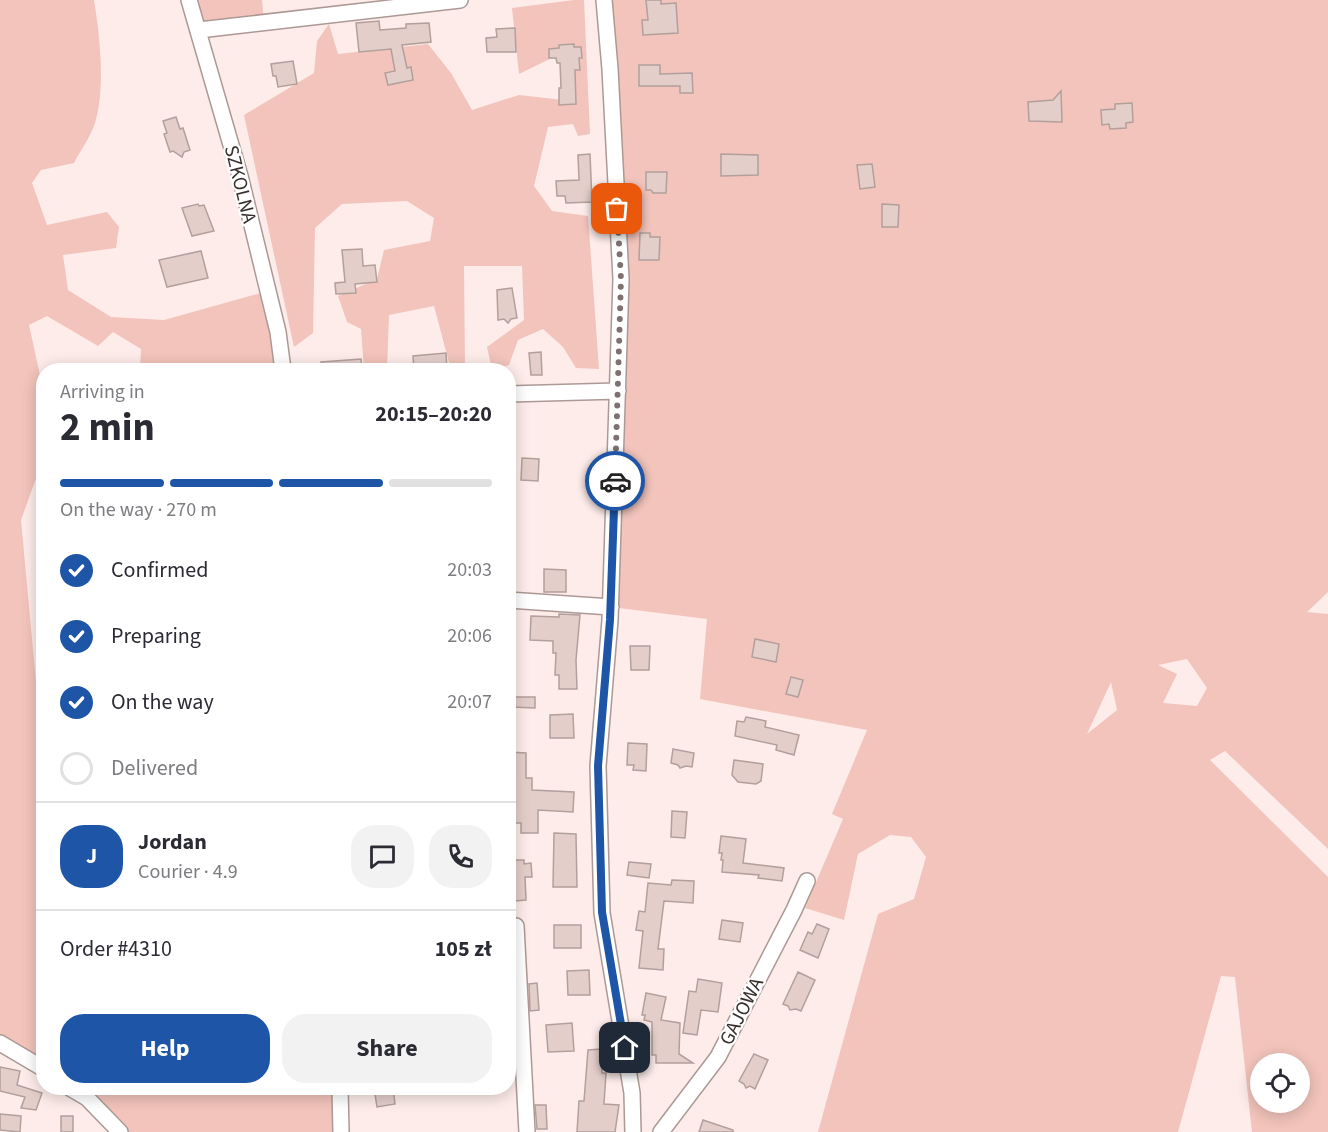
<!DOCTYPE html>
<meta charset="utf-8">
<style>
:root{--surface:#fff;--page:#f2f2f3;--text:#2b2b33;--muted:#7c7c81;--line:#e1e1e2;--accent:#1e55a7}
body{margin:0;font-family:"Source Sans 3",sans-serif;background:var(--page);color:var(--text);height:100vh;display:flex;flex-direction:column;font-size:22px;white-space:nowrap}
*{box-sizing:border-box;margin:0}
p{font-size:20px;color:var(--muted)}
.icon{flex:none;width:33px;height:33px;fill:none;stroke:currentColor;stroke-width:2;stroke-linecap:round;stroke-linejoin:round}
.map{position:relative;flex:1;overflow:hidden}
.sheet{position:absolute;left:36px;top:363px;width:480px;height:732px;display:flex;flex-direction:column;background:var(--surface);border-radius:24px;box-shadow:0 3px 15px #0003}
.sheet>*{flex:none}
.tools{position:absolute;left:1250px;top:1053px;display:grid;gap:12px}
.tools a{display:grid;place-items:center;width:60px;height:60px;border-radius:50%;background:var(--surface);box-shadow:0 3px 15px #0003;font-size:30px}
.pin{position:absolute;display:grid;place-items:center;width:51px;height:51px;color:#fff;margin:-26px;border-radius:12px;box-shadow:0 3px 9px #0006}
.courier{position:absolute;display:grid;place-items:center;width:60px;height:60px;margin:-30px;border:4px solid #1e55a7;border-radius:50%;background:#fff;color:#222;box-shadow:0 2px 8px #0007}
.summary em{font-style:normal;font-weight:700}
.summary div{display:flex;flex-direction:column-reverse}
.summary{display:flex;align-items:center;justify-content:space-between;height:102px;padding:0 24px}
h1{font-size:39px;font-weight:700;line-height:45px}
.bar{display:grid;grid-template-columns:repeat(4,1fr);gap:9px 6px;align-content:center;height:72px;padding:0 24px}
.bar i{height:8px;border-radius:4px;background:var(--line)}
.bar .current{background:var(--accent)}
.bar p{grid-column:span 4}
.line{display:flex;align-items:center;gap:15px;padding:0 24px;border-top:2px solid var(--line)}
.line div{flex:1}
.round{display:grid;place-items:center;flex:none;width:63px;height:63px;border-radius:24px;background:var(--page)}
ol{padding:0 24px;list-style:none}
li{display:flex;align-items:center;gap:18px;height:66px}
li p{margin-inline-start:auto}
li .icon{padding:6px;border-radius:50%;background:var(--accent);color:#fff;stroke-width:4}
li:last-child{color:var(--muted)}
li i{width:33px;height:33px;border:3px solid var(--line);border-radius:50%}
.button{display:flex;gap:12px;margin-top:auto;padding:12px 24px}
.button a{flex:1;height:69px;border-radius:24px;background:var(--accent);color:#fff;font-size:24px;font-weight:700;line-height:69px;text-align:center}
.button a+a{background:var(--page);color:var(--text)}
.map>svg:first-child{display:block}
.green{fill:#f2c4bb;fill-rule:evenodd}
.building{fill:#e3ceca;stroke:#b39f9c;stroke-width:1.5}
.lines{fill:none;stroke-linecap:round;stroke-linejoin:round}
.street-casing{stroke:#ac9995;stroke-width:18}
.street{stroke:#fff;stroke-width:15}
.done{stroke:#7d726f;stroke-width:6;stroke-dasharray:0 10.8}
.route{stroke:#1e55a7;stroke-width:8}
.labels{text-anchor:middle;stroke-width:4.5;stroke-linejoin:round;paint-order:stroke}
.street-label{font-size:20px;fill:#38302e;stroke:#fefefe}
</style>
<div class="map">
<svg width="1328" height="1132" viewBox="0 0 1328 1132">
<rect width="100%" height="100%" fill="#fdece9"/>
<!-- green -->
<path class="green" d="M0 0H94C100 36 106 91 94 126 89 139 80 151 74 163L41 170 32 183 47 225 107 212 119 227 116 248 63 255 68 290 111 317 164 320 268 291 283 370H140L141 349 113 332 98 346 47 316 29 325 42 384 38 426V473L21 520 44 768 43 1069 0 1043Z
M188 0H262L264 23 199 30Z
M574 0H584L590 134 578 136 573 124 548 127 534 186 552 211 588 216 599 369 576 368 563 347 543 329 518 340 509 365 492 370 487 347 524 320 522 266H464L465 370H451L434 306 389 315 387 370H364L361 329 347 322 338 296 377 279 384 250 430 241 434 218 407 201 342 204 315 228 313 333 294 347 244 115 314 73 317 41 329 24 338 54 428 44 451 73 472 110 519 95 563 100 566 51 519 74 512 8Z
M604 0H1328V592L1307 612 1328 614V849L1225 751 1210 760 1328 877V1132H1252L1235 977 1221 976 1178 1132H818L878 914 914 899 926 857 911 837 890 835 858 854 844 920 805 908 843 819 832 814 867 730 700 699 707 619 611 607 621 279ZM1187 659 1207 688 1197 706 1163 703 1177 674 1158 665ZM1111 682 1117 710 1087 734ZM1260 1064H1299V1102H1260Z
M70 1088H340L341 1132H120Z"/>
<!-- building -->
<path class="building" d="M646 0H661V4L676 3 678 33 643 35 642 20H648Z
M379 21 380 30 406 28V24L429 23 431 42 402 45 407 68 411 67 413 80 388 85 385 73 395 71 391 49 359 52 356 23Z
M515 28 516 52H487L486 38 497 37 496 29Z
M574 44V47H581L582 58H579L580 70H575L576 104 559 105V88H561L560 63H557L556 58H549V49L559 48V45Z
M293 61 297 84 278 87 276 76H273L271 64Z
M639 65H660V74L692 73 693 93H680V86H639Z
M1061 91 1062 122 1029 121 1028 102 1053 100Z
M1132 103 1133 122 1126 123V128L1110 129 1109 124 1102 125 1101 110 1115 109V104Z
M176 117 180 129 183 128 190 150 184 152 182 157 173 151 170 152 164 134 167 133 163 121Z
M590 154 592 202 566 203 565 196H557L556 181 579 180 578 155Z
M721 154 758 155V175L721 176Z
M872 164 875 187 860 189 857 165Z
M646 172H667L666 193H653L651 190H646Z
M198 204 199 206 204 205 214 231 192 236 182 208Z
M882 204 899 205 898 227H882Z
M640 233H650V237H660L659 260H639Z
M362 249 363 266 375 265 377 282 355 284 356 293 336 294 335 283 345 282 342 250Z
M201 251 208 278 167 287 159 260Z
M512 288 517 318 511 319 508 323 504 319 498 320 497 290Z
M541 352 542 375H531L529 353Z
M446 353 447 370H414L413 356Z
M361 359 362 370H322L321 362Z
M522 458 539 459 538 481 521 480Z
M544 569 566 570V592H544Z
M559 614 580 615 576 660 577 689H559V675H555L556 653H553V641L530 640 531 616 559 617Z
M755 639 779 644 776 662 752 657Z
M630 646H650L649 670H631Z
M791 677 803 680 798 697 786 694Z
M511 697H535V708L511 707Z
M573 714 574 738H550V715Z
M746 717 766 721 765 727 799 735 794 755 776 750 777 745 735 736 737 721 744 722Z
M628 743 647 744 646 771 633 770 634 765H627Z
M673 749 694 753 692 767 686 766 680 768 678 765 671 763Z
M508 752 526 753V778H532V790L574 792 573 812 538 810V833H521V823H513L512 786H508Z
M734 760 763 764 761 781 756 784 738 782 732 775Z
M672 811 687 812 685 838 671 837Z
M554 833 576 834 577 887H553Z
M721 836 746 839 743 863 784 868 782 881 758 878 759 875 722 872 723 860H721L722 853H719Z
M514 860H524V864L531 863 532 877H525L526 900 515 901Z
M629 862 651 864 649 878 627 875Z
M672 880 694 881 693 903 664 901 658 949H664L663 970 639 968 643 931 636 930 639 911 645 912 648 883 671 885Z
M722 920 743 923 740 942 719 939Z
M817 924 829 929 818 958 800 950 808 932 812 934Z
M554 925H581V948H554Z
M589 970 590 995H568L567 971Z
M798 972 815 980 801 1011 796 1009 790 1010 788 1006 783 1004Z
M698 979 722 983 718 1012 701 1010 697 1035 683 1033 689 991 696 992Z
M537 983 539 1010 530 1011 529 984Z
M646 993 666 997 661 1020 680 1023 679 1054 693 1063H656V1055H652V1022L644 1020 645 1015H642Z
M572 1023 574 1051 548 1052 546 1025Z
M601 1049 602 1073H606L604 1104 619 1105 615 1132H577L579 1101H584L588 1050Z
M754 1054 768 1060 755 1089 750 1086 746 1088 744 1084 739 1081Z
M0 1067 20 1071 17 1085 42 1093 36 1110 21 1108 25 1097 0 1091Z
M374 1088H393L395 1104 377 1107Z
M535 1105H546L547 1129H537Z
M0 1114 21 1116 20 1132 0 1130Z
M61 1116H73V1132H61Z
M703 1120 733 1130V1132H699Z"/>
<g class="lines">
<!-- street casing -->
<g class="street-casing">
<path id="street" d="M189 0 240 176 278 332 283 370
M604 0 610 69 621 279 610 620 598 766 602 913 632 1093 633 1132
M199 30 460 0
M508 394 618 391
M508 600 611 607
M516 926 527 1132
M0 1043 44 1069
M70 1088 87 1098 120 1132
M340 1088 341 1132
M661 1132 718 1057 794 910 807 881"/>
</g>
<!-- street -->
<use href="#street" class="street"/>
</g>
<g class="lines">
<!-- done -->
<path class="done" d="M615 481 621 279 617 209"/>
<!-- route -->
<path class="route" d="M615 481 610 620 598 766 602 912 625 1048"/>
</g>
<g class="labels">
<!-- street labels -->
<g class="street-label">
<text transform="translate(241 184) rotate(76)" y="7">SZKOLNA</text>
<text transform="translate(741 1011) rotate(-63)" y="7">GAJOWA</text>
</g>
</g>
</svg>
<div class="tools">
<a><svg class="icon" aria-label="locate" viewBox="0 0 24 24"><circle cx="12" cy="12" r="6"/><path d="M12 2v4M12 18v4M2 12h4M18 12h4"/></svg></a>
</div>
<div class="pin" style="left:617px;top:209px;background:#ea580c"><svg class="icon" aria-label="bag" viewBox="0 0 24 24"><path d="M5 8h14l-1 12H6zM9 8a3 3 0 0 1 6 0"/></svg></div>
<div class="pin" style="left:625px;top:1048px;background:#1f2937"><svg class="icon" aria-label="home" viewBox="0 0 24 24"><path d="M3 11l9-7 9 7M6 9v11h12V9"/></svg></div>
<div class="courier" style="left:615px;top:481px"><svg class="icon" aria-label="car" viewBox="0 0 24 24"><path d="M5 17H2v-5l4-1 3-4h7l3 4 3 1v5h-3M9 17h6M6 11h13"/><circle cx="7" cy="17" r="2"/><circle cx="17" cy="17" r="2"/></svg></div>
<section class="sheet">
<div class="summary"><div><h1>2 min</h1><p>Arriving in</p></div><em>20:15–20:20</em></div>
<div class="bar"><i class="current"></i><i class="current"></i><i class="current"></i><i></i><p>On the way · 270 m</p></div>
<ol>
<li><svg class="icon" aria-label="check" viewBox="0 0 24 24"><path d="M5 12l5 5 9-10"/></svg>Confirmed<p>20:03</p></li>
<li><svg class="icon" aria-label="check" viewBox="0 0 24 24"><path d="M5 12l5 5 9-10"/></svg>Preparing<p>20:06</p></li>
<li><svg class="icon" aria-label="check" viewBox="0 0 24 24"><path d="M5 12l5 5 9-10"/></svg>On the way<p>20:07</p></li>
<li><i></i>Delivered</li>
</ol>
<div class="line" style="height:108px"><b class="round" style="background:var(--accent);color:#fff">J</b><div><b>Jordan</b><p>Courier · 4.9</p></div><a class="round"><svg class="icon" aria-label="chat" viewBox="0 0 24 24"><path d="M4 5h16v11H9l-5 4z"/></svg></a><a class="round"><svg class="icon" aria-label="phone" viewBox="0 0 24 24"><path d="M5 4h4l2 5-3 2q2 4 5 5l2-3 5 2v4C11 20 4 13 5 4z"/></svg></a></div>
<div class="line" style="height:78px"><div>Order #4310</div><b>105 zł</b></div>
<div class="button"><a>Help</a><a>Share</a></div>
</section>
</div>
